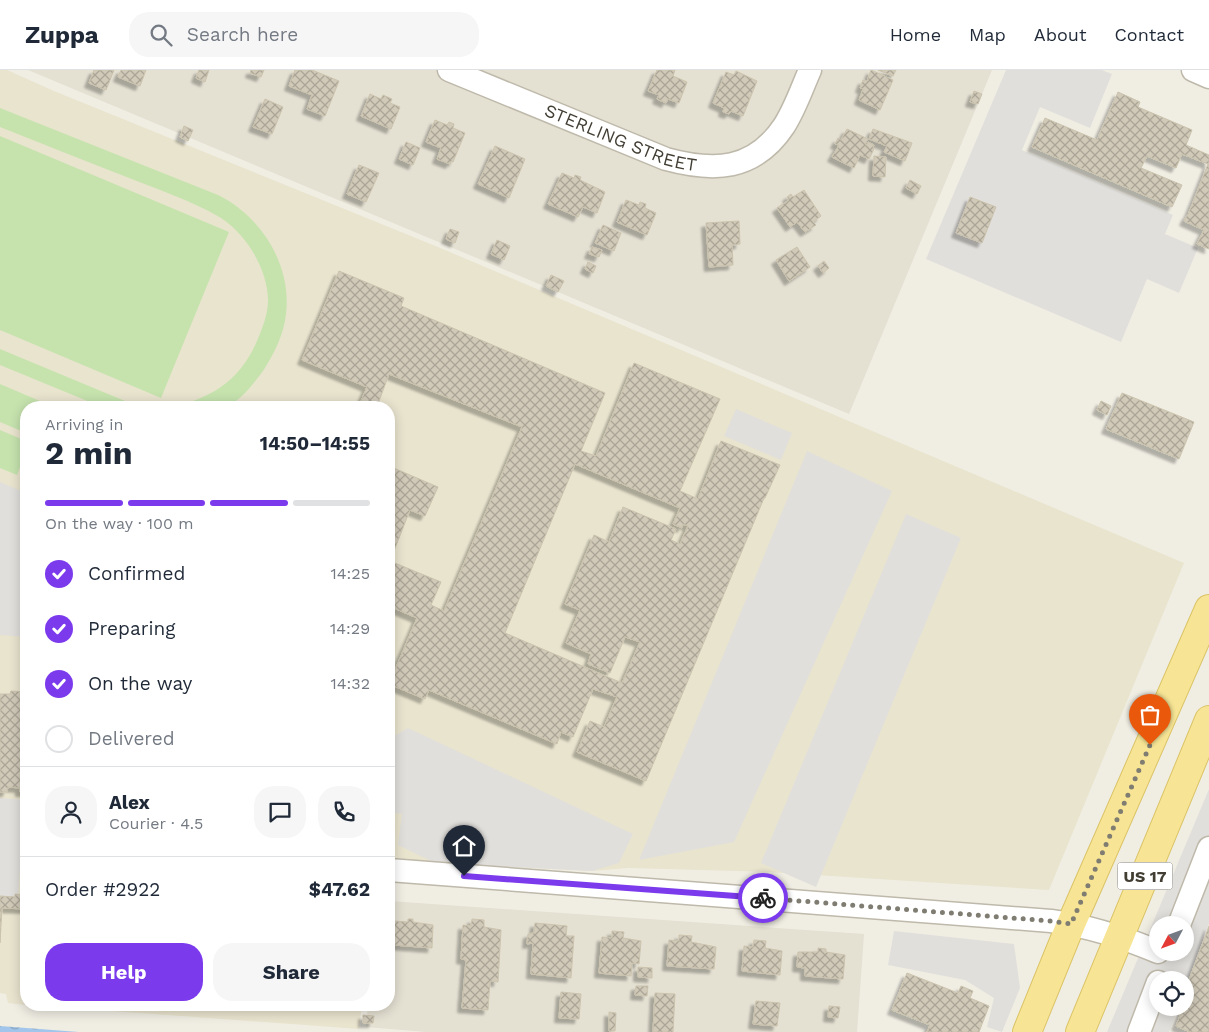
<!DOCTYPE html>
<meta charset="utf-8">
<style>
:root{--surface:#fff;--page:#f6f6f7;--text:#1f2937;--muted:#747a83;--line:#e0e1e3;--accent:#7c3aed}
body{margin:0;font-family:"Work Sans",sans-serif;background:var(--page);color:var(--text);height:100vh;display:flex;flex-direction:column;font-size:19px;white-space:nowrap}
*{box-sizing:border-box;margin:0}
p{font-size:16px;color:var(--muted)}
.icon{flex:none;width:28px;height:28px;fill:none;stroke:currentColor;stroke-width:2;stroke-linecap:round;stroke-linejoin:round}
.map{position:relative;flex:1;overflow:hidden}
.drawer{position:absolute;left:20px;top:331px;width:375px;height:610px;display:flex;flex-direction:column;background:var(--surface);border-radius:20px;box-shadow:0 2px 12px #0003}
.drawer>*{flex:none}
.needle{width:32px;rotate:229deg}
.controls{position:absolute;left:1149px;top:846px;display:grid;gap:10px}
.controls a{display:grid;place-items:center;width:45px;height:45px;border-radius:50%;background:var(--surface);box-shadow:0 2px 12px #0003;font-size:25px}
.pin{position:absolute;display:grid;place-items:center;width:42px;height:42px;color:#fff;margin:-51px -21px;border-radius:50% 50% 50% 0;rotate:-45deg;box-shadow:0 0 5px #0007}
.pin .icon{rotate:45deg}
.courier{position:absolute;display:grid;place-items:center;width:50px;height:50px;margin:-25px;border:4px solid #7c3aed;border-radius:50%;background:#fff;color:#222;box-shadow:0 1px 6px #0007}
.headline em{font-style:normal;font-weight:700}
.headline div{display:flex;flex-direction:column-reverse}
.headline{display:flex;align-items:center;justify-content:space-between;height:85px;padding:0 25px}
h1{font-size:32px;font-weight:700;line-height:38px}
.bar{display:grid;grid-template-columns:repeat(4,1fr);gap:8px 5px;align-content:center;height:60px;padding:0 25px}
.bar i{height:6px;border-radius:4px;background:var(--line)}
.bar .selected{background:var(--accent)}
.bar p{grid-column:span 4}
.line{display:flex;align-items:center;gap:12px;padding:0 25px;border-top:1px solid var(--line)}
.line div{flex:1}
.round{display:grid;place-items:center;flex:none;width:52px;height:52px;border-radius:20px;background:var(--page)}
ol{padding:0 25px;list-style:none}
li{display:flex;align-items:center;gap:15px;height:55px}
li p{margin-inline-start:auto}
li .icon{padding:5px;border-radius:50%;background:var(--accent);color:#fff;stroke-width:4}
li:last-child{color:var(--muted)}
li i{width:28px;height:28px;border:2px solid var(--line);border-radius:50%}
.cta{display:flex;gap:10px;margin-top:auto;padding:10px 25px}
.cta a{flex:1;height:58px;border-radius:20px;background:var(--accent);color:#fff;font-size:20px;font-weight:700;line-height:58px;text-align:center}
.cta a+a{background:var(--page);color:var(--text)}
header{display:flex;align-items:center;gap:30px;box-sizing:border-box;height:70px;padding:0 25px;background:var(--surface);border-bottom:1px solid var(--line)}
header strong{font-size:24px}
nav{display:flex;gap:28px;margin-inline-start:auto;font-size:18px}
.search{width:350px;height:45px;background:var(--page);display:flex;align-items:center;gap:12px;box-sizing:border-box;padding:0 18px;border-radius:20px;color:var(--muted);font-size:19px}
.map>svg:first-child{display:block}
.residential{fill:#e4e0d2}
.education{fill:#e9e4ce}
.pitch{fill:#c6e3ae}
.parking{fill:#e1dfdb;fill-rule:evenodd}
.water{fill:url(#water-waves)}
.building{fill:url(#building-cross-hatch);stroke:#cbc3ad;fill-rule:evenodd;filter:url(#shadow)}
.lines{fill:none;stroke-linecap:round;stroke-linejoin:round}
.minor-casing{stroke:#beb9aa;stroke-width:25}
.major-casing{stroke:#dbc367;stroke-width:30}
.minor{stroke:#fff;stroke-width:22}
.major{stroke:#f7e595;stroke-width:28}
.done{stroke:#7f7c71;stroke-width:5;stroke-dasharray:0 9}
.route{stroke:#7c3aed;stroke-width:6}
.labels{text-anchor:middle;stroke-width:5;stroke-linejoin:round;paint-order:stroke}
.shield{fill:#fff;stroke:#7b7871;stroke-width:1}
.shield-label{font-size:16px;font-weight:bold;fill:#423e34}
.street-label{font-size:18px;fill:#423e34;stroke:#fff}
</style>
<header>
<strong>Zuppa</strong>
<div class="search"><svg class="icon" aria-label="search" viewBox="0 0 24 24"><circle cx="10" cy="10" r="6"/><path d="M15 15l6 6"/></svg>Search here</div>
<nav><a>Home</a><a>Map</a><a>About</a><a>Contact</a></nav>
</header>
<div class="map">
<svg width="1209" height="962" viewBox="0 0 1209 962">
<defs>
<pattern id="water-waves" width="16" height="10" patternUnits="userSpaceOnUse" patternTransform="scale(1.25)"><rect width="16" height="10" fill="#a2c6eb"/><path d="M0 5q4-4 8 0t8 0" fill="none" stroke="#86a2bf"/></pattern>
<pattern id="building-cross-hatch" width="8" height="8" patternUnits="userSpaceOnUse" patternTransform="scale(1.25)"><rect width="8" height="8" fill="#d1cab9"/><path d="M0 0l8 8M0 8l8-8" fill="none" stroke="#aba597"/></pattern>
<filter id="shadow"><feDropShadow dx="-4.5" dy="4.5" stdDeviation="1" flood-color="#0004"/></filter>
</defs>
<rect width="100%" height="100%" fill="#f0eee3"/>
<!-- residential -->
<path class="residential" d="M28 0H992L849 344Z
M389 831 864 864 857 962H426L366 957 368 935H389Z"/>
<!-- education -->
<path class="education" d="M0 0H7L54 21 438 177 1184 493 1049 820 769 802 628 798 592 801 435 793 389 787V338H26V935L8 933 6 924 0 923Z
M30 935H362L359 959Z"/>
<!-- pitch -->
<path class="pitch" d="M0 38 218 125C261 146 292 195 286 244 284 264 274 284 263 301 254 313 240 332 225 337 214 340 180 338 167 337 209 331 240 311 257 271 262 259 268 244 268 231 268 200 247 165 221 148 191 130 156 119 124 106 82 90 41 73 0 57Z
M0 66 229 162 161 328 0 260Z
M0 279 125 331 155 337H102L0 295Z
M0 314 47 334 45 337 26 338V363L0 352Z
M0 360 26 371V382L17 405 0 398Z"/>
<!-- parking -->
<path class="parking" d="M1006 0H1102L1112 4 1090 58 1040 37 1022 80 1173 145 1165 164 1198 178 1179 223 1147 209 1121 272 926 189Z
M736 339 792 363 781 390 724 366Z
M807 381 892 421 734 772 639 790Z
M0 412 26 423V567L0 565Z
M906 444 961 468 816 817 761 793Z
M408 658 633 764 619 793 592 801 435 793 398 775 402 744 389 742V669Z
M1209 719V854L1185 919V910H1158V938H1178L1169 962H1107ZM1158 855H1185V882H1158Z
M0 728 26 730V802L20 801 18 825 15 824V827L0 826Z
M894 861 1014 874 1020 918 1002 962 987 957 994 928 965 910 888 895Z"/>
<!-- water -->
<path class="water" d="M0 956 79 962H0Z"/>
<!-- building -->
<path class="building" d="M94 0H114L106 20 89 13Z
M121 0H146L140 16 118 7Z
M199 0H209L205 12 196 8Z
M251 0H264L261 7 250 3Z
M295 0H312L339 11 325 46 307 39 312 25 289 16Z
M657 0H675L673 6 687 12 679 33 668 29 666 33 657 29 659 25 648 21Z
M871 0 893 10 880 40 859 30 863 19 860 18 863 10 867 11Z
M878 0H896L893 6Z
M736 1 757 11 743 46 731 41 729 44 723 42 724 38 713 33 726 2 734 5Z
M974 21 982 24 978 34 970 32Z
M1118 22 1140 32 1138 37 1192 60 1186 75 1209 85V179L1197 174 1204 160 1184 151 1187 145H1188L1208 94 1182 84 1176 98 1147 86 1141 98 1182 115 1172 137 1032 77 1045 48 1097 70Z
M370 24 381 29 383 25 392 29 390 33 400 37 391 59 361 46Z
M265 29 283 37 272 64 253 57Z
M435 50 447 55 449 52 454 54 453 58 465 63 453 92 451 91 450 94 437 89 441 78 426 72Z
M184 56 193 60 188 71 180 67Z
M847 59 868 69 865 74 867 75 868 72 874 75 873 78 874 79 869 89 860 85 854 98 832 87 839 75 835 74 838 68 841 70Z
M873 59 912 73 905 91 884 82 887 76 869 69Z
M406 72 420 78 413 95 399 89Z
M495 76 525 89 509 128 478 114Z
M874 86 886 87 885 107 873 106Z
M359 95 379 103 366 132 347 124Z
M562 103 574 108 575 105 581 107 580 110 605 122 597 143 583 137 578 147 548 134Z
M910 110 921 116 917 124 906 118Z
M804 120 821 146 813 152 816 155 805 162 797 152 790 157 777 138 789 130 787 127 791 124 793 127Z
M970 127 996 137 982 173 956 163Z
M626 130 639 135 640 132 646 134 645 138 656 143 647 165 617 152Z
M739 151 740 174 732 175 733 195 709 197 706 153Z
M603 155 621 163 614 181 595 173Z
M450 159 459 162 455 173 446 169Z
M497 170 510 176 504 190 491 184Z
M592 177 602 180 599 187 589 184Z
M797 177 810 197 789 211 776 190Z
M824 191 829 198 823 203 818 196Z
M588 192 596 196 593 203 585 199Z
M339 201 404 228 401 236 605 323 581 381 596 386 634 293 720 329 680 421 698 429 721 371 780 395 765 428H764L646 711 577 682 590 651 604 657 617 627 593 619 573 667 561 662 557 674 429 620 425 629 389 614 417 548 389 536V396L438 417 425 446 410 440 390 491 441 512 431 535 444 541 522 357 389 304 378 334 379 338H364L361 331 367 317 302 290ZM575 394 680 438 673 454 682 458 683 454 688 456 680 474 671 470 676 459 623 437 609 472 594 465 565 534 580 540 566 573 591 584 588 594 610 603 625 567 640 572 622 613 505 563Z
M551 205 564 211 558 222 546 216Z
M1122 323 1194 352 1179 389 1106 359Z
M1101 331 1111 336 1107 345 1097 340Z
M11 621 26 622V722H20V718L8 717 7 722H0V624H10Z
M15 824 26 825V839L2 838 0 873V826L15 827Z
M408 849H413V852L433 855 432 878 393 875V865H389V853H394V851L408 852Z
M472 849 484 850V857L501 860 498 912 490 911 488 940 462 938 466 890 461 889 463 855 471 856Z
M535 853 567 856 566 866H574L571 908 531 904 533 873 527 874 528 864 534 863Z
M1209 856V962H1190L1176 956 1183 938H1185V932L1190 919 1186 918Z
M612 861 624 862 623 868 641 871 639 894 632 893 631 906 599 903 602 867 612 868Z
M679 865 692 866 691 872 716 877 714 899 667 896 669 870 679 871Z
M754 870 766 871 765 878 782 881 780 905 742 901 744 876 753 877Z
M818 878 826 879V882L845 885 843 909 805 906V898L797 897 798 882H818Z
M638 897 652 898V908L638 907Z
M907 903 958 923 961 916 973 921 970 928 989 936 979 962H927L930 955 892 940Z
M636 916H648L647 926 635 925Z
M561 922 581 924 579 949 559 948Z
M655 923 675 924 673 962H653Z
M756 931 780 933 777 956 753 954Z
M829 936 840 937 838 948 828 947Z
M609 942 616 943 615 961H609Z
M363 945 374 946 373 953H363Z"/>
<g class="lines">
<!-- minor casing -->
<g class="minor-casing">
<g id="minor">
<path id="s1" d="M449 0 666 89C714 102 754 101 784 56 795 39 802 18 810 0"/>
<path d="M1193 0 1209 7"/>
<path d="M389 800 1051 851C1088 856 1123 867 1158 882"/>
<path d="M1179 855 1209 778"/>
<path d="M1139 962 1158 912"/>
</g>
</g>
<!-- major casing -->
<g class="major-casing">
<path id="major" d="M1027 962 1071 854 1209 539
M1080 962 1209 650"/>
</g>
<!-- minor -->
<use href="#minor" class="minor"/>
<!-- major -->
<use href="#major" class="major"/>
</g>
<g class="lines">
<!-- done -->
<path class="done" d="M763 828 1050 851 1071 854 1150 675"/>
<!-- route -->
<path class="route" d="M464 806 763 828"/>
</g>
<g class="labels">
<!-- shield labels -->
<rect class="shield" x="1117.5" y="792.5" width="55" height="27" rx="4"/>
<g class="shield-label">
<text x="1145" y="812">US 17</text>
</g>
<!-- street labels -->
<g class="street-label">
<text dy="6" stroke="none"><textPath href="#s1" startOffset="185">STERLING STREET</textPath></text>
</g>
</g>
</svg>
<div class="controls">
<a><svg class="needle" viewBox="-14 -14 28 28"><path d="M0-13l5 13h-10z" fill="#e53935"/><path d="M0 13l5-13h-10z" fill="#747a83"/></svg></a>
<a><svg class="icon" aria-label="locate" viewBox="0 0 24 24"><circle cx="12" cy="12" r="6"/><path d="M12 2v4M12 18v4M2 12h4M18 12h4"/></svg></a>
</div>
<div class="pin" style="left:1150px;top:675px;background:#ea580c"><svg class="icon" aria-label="bag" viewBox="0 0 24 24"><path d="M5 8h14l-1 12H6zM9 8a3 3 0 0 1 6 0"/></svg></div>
<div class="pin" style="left:464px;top:806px;background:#1f2937"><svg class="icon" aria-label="home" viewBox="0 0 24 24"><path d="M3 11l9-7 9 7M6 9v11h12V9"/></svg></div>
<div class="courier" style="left:763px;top:828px"><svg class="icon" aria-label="bike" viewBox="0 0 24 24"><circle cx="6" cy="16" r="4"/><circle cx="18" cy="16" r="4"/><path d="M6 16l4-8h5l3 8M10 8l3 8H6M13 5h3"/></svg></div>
<section class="drawer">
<div class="headline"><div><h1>2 min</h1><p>Arriving in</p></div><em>14:50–14:55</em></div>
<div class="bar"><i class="selected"></i><i class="selected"></i><i class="selected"></i><i></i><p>On the way · 100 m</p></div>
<ol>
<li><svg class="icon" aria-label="check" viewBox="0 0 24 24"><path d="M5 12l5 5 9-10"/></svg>Confirmed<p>14:25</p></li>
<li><svg class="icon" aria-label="check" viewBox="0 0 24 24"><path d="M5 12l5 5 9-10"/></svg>Preparing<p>14:29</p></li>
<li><svg class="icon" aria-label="check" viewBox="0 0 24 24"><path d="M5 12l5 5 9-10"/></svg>On the way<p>14:32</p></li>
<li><i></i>Delivered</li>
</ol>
<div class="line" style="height:90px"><a class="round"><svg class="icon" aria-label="person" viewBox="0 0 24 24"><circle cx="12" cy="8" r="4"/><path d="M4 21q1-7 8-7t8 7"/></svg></a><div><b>Alex</b><p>Courier · 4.5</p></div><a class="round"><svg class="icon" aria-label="chat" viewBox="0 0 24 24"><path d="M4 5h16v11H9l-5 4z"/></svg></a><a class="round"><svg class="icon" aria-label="phone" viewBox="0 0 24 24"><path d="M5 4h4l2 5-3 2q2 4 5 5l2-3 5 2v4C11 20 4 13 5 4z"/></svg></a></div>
<div class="line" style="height:65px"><div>Order #2922</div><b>$47.62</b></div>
<div class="cta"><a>Help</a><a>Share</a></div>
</section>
</div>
